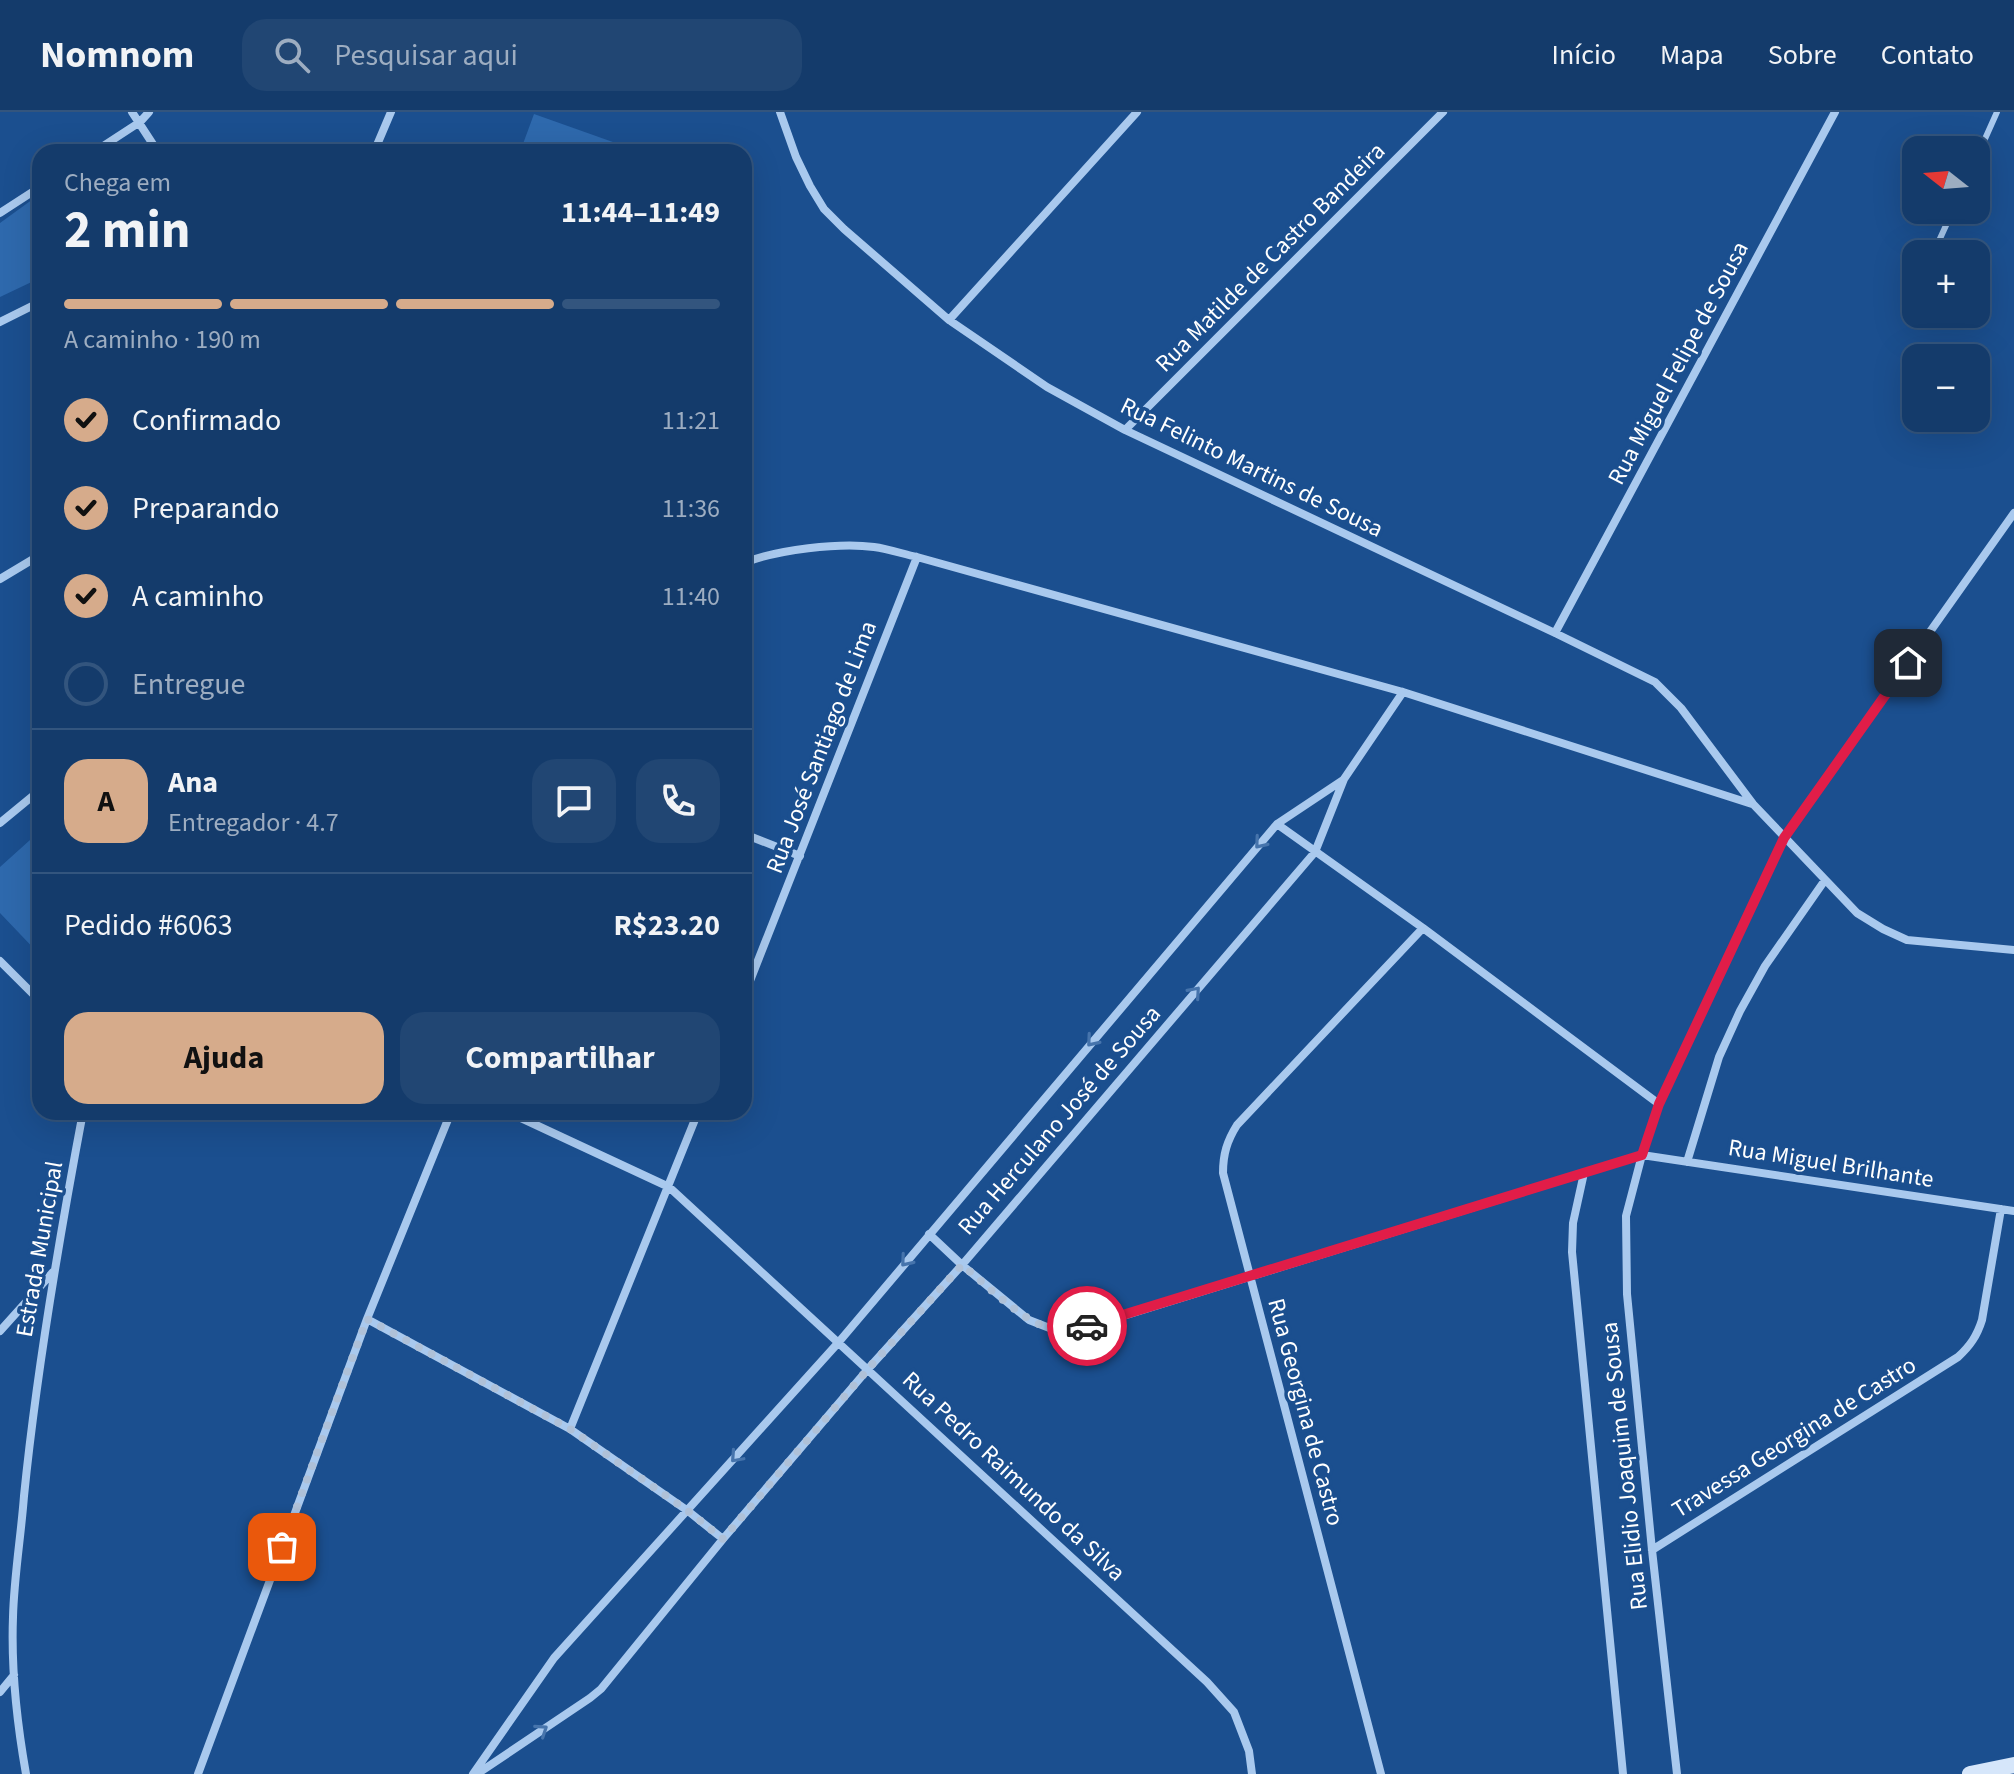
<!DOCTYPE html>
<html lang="pt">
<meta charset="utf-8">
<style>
:root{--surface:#143b6b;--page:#214673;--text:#f1f3f6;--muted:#9dadc1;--line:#33557e;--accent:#d6ab8b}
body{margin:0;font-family:"Source Sans 3",sans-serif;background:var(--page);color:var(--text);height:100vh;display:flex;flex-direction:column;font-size:30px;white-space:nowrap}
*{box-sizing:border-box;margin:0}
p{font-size:26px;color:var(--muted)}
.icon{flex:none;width:44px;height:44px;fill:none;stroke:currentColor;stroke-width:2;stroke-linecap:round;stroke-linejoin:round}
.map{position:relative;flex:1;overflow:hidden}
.details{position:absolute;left:32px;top:32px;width:720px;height:976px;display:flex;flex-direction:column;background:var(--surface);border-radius:24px;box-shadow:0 8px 32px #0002,0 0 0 2px var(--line)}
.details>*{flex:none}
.needle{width:52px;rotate:287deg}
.controls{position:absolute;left:1902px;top:24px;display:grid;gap:16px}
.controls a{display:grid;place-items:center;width:88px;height:88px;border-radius:16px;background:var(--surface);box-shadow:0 8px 32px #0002,0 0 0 2px var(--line);font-size:40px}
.pin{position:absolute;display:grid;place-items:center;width:68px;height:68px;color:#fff;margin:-34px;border-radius:16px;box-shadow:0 4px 12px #0006}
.courier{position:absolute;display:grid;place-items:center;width:80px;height:80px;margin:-40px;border:6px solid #e11d48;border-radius:50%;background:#fff;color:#222;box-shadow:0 2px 10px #0007}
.head em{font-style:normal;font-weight:700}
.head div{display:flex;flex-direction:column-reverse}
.head{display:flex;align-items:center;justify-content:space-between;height:136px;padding:0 32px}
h1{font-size:52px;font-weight:700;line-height:60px}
.bar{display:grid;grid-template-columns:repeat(4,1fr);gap:12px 8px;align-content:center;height:96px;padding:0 32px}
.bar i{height:10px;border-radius:6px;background:var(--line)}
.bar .selected{background:var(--accent)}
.bar p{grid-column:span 4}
.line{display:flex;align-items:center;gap:20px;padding:0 32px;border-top:2px solid var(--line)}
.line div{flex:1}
.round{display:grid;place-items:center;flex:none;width:84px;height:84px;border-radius:24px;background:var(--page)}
ol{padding:0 32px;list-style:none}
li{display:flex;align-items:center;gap:24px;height:88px}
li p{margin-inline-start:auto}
li .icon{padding:8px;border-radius:50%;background:var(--accent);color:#111;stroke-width:4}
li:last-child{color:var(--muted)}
li i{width:44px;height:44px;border:4px solid var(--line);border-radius:50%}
.action{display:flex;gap:16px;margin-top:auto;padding:16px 32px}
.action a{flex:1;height:92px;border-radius:24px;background:var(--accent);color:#111;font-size:32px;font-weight:700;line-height:92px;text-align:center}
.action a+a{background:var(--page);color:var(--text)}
header{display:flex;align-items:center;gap:48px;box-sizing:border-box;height:112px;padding:0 40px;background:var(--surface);border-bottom:2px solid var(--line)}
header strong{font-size:38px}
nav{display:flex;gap:44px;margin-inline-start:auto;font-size:28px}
.search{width:560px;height:72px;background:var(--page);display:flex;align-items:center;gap:20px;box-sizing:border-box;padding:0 28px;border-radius:24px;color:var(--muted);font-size:30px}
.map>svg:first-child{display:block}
.green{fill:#2e69ad}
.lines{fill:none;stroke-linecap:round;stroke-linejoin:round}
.lane{stroke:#a9c9ee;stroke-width:6}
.street{stroke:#a9c9ee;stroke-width:8}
.secondary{stroke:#d6e6fa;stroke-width:16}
.oneway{stroke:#4674ac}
.done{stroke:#afc1d8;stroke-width:8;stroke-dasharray:0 14.4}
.route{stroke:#e11d48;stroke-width:10}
.labels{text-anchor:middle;stroke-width:7;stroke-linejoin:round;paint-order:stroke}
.street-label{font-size:24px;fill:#fff;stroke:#1b4f8f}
</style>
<header>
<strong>Nomnom</strong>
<div class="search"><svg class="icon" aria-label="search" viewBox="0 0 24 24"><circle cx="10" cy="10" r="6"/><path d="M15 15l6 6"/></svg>Pesquisar aqui</div>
<nav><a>Início</a><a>Mapa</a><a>Sobre</a><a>Contato</a></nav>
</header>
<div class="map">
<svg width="2014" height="1662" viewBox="0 0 2014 1662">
<rect width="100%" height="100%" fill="#1b4f8f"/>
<!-- green -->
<path class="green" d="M534 2 641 40H520Z
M40 82V166L0 185V111Z
M40 719V843L0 801V755Z"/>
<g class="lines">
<!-- lane -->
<path class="lane" d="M1976 47 1997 0
M1933 142 1953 98
M1911 191 1916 181"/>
<!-- street -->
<path class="street" d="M132 0 158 40
M780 0 796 45 810 74 824 97 844 117 949 208 1047 275 1125 318 1555 521 1655 570 1681 596 1753 692 1857 801 1883 817 1907 828 2014 838
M94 40 140 10 149 0
M374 40 391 0
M0 101 40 75
M949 208 1137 0
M0 210 40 190
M1125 318 1443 0
M744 451C776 438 840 430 874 435 889 437 903 442 917 445L1403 580 1752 692
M0 467 40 443
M1555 521 1835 0
M0 711 40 678
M1277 712 1423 816 1237 1013C1227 1029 1223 1042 1223 1061L1381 1662
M744 722 800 744
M1423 816 1659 992
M0 849 40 889
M744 884 917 445
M508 1000 669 1075 1207 1570 1234 1600 1249 1639 1252 1662
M1687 1050 1719 945 1740 899 1765 854 1825 768
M1584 1061 1573 1111 1572 1140 1623 1662
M929 1122 962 1153 1029 1208 1052 1217H1067L1091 1214 1642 1043 2014 1099
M367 1207 570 1317 688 1399 723 1427
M0 1219 53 1160
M570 1317 698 1000
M1652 1438 1958 1245C1970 1234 1977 1224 1982 1208L2001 1097
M0 1580 14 1563
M26 1662C17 1611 11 1557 13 1505 14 1465 21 1424 24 1384 37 1255 59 1127 83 1000
M198 1662 367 1207 451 1000
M473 1662 554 1546 838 1231 1277 712 1343 668
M477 1662 590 1586 601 1577 723 1427 868 1257 962 1153 1315 740 1344 667 1403 580
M1677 1662 1652 1438 1627 1182 1626 1104 1642 1043 1659 992 1784 726 2014 401"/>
<!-- secondary -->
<path class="secondary" d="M1970 1662 2014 1653"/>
</g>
<!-- one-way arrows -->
<defs><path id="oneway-chevron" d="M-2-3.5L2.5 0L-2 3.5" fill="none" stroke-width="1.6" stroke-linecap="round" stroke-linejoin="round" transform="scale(2)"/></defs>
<g class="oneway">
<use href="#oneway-chevron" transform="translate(1260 731) rotate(130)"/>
<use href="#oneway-chevron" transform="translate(1195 880) rotate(-49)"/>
<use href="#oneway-chevron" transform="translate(1092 929) rotate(130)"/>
<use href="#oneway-chevron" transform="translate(906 1149) rotate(130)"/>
<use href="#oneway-chevron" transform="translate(736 1345) rotate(132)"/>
<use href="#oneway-chevron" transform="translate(542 1618) rotate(-34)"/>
</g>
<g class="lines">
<!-- done -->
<path class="done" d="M282 1435 367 1207 570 1317 688 1399 723 1427 868 1257 962 1153C986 1172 1025 1213 1055 1217 1066 1218 1076 1216 1087 1214"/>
<!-- route -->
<path class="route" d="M1087 1214 1642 1043 1659 992 1784 726 1908 551"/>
</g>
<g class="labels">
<!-- street labels -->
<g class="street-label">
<text transform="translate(1270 145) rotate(-45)" y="8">Rua Matilde de Castro Bandeira</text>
<text transform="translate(1678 251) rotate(-62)" y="8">Rua Miguel Felipe de Sousa</text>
<text transform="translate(1252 355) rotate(26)" y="8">Rua Felinto Martins de Sousa</text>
<text transform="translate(821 635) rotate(-69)" y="8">Rua José Santiago de Lima</text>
<text transform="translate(1059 1008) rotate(-49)" y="8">Rua Herculano José de Sousa</text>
<text transform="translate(1831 1051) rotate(9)" y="8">Rua Miguel Brilhante</text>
<text transform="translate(39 1137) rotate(-80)" y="8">Estrada Municipal</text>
<text transform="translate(1306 1300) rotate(75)" y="8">Rua Georgina de Castro</text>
<text transform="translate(1794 1325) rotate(-32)" y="8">Travessa Georgina de Castro</text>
<text transform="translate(1624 1354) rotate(-96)" y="8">Rua Elidio Joaquim de Sousa</text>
<text transform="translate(1014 1364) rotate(43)" y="8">Rua Pedro Raimundo da Silva</text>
</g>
</g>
</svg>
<div class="controls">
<a><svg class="needle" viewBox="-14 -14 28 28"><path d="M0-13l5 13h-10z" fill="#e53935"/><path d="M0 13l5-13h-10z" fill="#9dadc1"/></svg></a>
<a>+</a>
<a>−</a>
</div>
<div class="pin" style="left:282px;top:1435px;background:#ea580c"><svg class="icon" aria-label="bag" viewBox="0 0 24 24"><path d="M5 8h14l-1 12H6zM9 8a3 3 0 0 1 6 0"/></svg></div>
<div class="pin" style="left:1908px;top:551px;background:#1f2937"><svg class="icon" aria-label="home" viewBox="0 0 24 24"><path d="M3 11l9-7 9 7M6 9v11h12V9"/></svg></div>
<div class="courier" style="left:1087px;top:1214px"><svg class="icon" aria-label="car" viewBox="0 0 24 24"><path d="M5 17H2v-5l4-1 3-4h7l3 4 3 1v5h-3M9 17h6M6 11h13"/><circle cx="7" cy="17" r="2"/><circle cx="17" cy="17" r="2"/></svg></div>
<section class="details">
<div class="head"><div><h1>2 min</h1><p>Chega em</p></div><em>11:44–11:49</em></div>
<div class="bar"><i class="selected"></i><i class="selected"></i><i class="selected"></i><i></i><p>A caminho · 190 m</p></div>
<ol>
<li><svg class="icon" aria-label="check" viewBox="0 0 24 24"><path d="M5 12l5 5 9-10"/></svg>Confirmado<p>11:21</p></li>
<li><svg class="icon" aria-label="check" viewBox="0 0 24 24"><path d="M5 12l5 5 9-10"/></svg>Preparando<p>11:36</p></li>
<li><svg class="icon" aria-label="check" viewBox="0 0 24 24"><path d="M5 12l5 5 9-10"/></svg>A caminho<p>11:40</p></li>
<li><i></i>Entregue</li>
</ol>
<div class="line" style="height:144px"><b class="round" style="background:var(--accent);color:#111">A</b><div><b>Ana</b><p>Entregador · 4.7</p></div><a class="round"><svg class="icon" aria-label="chat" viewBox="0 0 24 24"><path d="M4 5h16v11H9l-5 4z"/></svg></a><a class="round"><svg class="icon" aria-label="phone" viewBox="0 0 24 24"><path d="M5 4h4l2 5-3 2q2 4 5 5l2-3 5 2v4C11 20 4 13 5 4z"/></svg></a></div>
<div class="line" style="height:104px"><div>Pedido #6063</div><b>R$23.20</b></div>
<div class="action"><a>Ajuda</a><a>Compartilhar</a></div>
</section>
</div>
